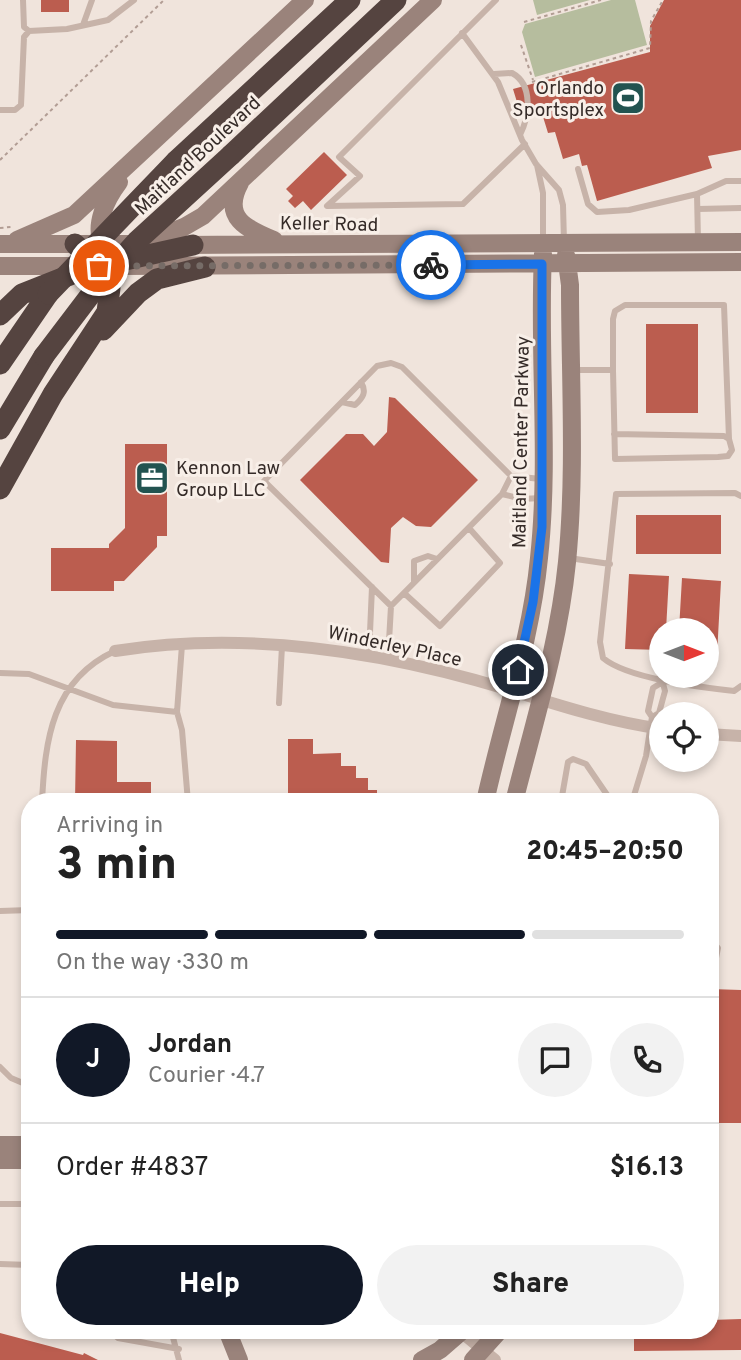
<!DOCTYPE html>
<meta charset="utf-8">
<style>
:root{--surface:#fff;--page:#f2f2f2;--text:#222;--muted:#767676;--line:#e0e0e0;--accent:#111827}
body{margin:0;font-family:Overpass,sans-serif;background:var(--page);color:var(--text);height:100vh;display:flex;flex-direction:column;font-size:26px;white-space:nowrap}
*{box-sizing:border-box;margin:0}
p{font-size:23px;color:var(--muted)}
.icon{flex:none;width:38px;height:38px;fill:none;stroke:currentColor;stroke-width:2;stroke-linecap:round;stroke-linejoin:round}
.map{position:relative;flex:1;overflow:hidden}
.side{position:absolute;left:21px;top:793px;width:698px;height:546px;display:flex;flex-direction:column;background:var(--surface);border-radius:28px;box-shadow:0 4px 10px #0003}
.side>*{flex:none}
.needle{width:46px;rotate:90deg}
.buttons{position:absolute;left:649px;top:618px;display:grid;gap:14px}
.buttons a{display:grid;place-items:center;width:70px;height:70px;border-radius:50%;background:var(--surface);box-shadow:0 4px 10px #0003;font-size:35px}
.pin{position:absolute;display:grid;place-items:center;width:60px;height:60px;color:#fff;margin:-30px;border:4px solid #fff;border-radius:50%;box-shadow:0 2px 7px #0007}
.courier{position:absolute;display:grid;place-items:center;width:70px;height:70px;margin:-35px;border:5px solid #1a73e8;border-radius:50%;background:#fff;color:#222;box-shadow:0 2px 9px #0007}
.headline em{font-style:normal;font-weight:800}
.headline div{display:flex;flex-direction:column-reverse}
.headline{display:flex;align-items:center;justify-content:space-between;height:119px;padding:0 35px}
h1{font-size:46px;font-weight:800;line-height:52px}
.bar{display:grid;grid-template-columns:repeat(4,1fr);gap:10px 7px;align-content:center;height:84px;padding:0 35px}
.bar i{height:9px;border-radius:5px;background:var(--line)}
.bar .on{background:var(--accent)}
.bar p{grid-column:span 4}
.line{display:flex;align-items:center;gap:18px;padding:0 35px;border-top:2px solid var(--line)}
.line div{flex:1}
.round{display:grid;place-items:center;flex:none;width:74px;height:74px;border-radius:37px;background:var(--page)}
.cta{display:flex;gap:14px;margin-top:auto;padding:14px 35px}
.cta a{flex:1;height:80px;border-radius:42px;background:var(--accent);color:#fff;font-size:28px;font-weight:800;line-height:80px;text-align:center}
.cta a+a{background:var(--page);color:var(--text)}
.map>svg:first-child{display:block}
.green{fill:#b6bd9e}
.building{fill:#bb5d4f}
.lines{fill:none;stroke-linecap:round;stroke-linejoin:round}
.path{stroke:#b29d94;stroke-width:2;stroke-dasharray:3.5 3.5;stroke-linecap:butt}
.lane{stroke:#c7b3a9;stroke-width:6}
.street{stroke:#c7b3a9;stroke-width:12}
.secondary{stroke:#9a837b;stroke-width:18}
.highway{stroke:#554440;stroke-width:21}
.highway-bridge{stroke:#554440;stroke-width:21}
.done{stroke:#766c67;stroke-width:7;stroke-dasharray:0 12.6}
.route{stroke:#1a73e8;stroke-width:9}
.labels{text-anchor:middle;stroke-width:6;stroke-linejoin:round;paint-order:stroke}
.poi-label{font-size:19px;fill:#352b28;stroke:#f8efe8;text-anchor:end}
.street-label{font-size:19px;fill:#352b28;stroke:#f8efe8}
</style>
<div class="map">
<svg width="741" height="1360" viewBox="0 0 741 1360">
<rect width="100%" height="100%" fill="#f0e4dc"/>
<!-- green -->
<path class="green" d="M533 0H590L537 15Z
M611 0H635L647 45 535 77 522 32 525 24Z"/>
<!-- building -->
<path class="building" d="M41 0H69V12H41Z
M664 0H741V150L708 156 712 168 597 201 587 165 582 166 579 154 563 159 555 132 548 133 540 107 520 112 513 89 650 52V26Z
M324 152 347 175 311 210 303 201 295 208 288 201 293 196 286 189Z
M646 324H698V413H646Z
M389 397 395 398 478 480 431 527 416 526 403 517 391 528 389 563 381 562 300 480 346 434H363L374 446 387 432Z
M125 444H167V536H157V547L124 581H114V591H51V548H109V544L125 528Z
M636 515H721V554H636Z
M629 574 669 576 666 630H662V650L625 649Z
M682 578 721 581 717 655 707 654V630H679Z
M288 739H313V754L341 753V766H356V778H368V790H377V802H297L288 793Z
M76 740 117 741V782H151V802H75Z
M710 989 741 990V1123H712Z
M741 1319V1350L634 1351V1330H710V1320Z
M0 1333 83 1355 84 1353 98 1360H0Z"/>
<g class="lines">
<!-- path -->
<path class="path" d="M524 22 601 0
M521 45 533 80
M532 82 650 48 651 21 663 0
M0 160 164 0
M0 228 11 227"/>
<!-- lane -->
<path class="lane" d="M23 0 24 27 29 31
M496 0 339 157 360 176 327 206 463 204 525 144
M83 25 92 0
M462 33 498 82 522 140 536 164 559 190 563 205 564 242
M494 74 512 73C534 85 529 117 520 135
M0 110H15L21 105 24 37 29 31 67 29 108 20 134 0
M537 165 543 193V241
M578 169 588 204 597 212 629 210 697 194
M698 209 741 208
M698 241 697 194 726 181H741
M572 370H613V319L615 311 625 305H724L729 439
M613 370 615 459 718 457 728 456 732 450 729 439 724 436 614 434
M342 402 355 405C363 398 367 392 361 382
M511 476 502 494 391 606 264 481 377 366 391 363 402 367 511 476 541 479
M502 494 522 499 541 498
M741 496 735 493 616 494 600 642 603 658C628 679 701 687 734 691L741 686
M569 558 610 564
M414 582V561L428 556 437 559
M404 593 440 626 500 563 469 528
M369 655 372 587
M388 659 391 606
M0 673 29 674 113 705 177 712 182 730 188 802
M279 703 282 646
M177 712 182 645
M652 717 659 713 665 691 662 680
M42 802C45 740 52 680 115 651
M561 802 568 762 573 759 586 764 612 802
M632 802 646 756 652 717 648 711 653 688 661 683
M0 911 30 910
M710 938 718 948 716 958H710
M0 1067 11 1078 30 1086
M0 1204H30
M0 1264 30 1265
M109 1330 118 1338 179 1349
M171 1330 179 1360"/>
<!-- street -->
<path class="street" d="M115 651C247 630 386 652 513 691 561 706 611 722 662 729
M707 734 741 736
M461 1332 495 1360"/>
<!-- secondary -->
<path class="secondary" d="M240 183C221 218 247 229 274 240
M17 240 74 215 305 0
M0 244H143
M181 245 741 242
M104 246C92 226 107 198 119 182
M133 247 184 227 203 216 433 0
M0 266H83
M122 266 741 262
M485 802C503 720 531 641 539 558 550 457 538 355 543 254
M514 802C534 723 559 643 567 562 576 471 570 377 570 285L566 255
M0 1145H30
M0 1160H30
M227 1330 239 1360
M422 1360 440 1350 463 1330
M473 1360 500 1330"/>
<!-- highway -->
<path class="highway" d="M231 155 396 0
M176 161 350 0
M107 264 193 245
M0 315 22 294 70 275
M103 330 138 293 157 279 205 267
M0 364 48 294
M0 429 44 356
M0 489 53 394 107 312 110 288 98 266 75 244"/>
<!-- highway-bridge -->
<path class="highway-bridge" d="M48 294 176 161
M44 356 101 281 137 241 231 155"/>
</g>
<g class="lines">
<!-- done -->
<path class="done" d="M99 266 431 265"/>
<!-- route -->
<path class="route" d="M431 265 542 264V527L533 602 518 670"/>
</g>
<!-- icons -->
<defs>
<g id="stadium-square" transform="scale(1.75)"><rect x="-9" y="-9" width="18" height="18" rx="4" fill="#225350" stroke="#f8efe8"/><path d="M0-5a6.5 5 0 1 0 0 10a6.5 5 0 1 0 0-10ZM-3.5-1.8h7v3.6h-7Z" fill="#fff"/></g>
<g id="office-square" transform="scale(1.75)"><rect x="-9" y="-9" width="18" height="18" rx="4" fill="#225350" stroke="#f8efe8"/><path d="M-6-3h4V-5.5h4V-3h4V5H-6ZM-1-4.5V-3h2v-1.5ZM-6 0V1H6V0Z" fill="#fff"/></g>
</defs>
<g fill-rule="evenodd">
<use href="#stadium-square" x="628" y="98"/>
<use href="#office-square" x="152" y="478"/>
</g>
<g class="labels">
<!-- poi labels -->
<g class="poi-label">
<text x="604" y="94">Orlando<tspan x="604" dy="22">Sportsplex</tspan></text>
<text x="176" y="474" text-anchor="start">Kennon Law<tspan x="176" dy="22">Group LLC</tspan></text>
</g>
<!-- street labels -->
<g class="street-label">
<text transform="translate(197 155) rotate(-43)" y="7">Maitland Boulevard</text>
<text transform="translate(329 223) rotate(1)" y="7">Keller Road</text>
<text transform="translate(520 442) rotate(-89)" y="7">Maitland Center Parkway</text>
<text transform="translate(395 645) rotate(12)" y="7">Winderley Place</text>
</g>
</g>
</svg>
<div class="buttons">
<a><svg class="needle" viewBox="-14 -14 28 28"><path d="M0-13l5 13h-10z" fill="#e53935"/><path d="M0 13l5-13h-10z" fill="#767676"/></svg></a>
<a><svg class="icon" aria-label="locate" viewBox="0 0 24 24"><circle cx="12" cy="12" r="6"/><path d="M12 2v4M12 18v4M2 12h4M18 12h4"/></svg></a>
</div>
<div class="pin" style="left:99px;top:266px;background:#ea580c"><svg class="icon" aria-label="bag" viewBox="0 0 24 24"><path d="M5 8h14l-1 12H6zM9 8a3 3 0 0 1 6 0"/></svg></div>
<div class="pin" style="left:518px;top:670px;background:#1f2937"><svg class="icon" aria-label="home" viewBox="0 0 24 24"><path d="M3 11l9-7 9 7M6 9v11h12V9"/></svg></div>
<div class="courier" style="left:431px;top:265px"><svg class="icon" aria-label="bike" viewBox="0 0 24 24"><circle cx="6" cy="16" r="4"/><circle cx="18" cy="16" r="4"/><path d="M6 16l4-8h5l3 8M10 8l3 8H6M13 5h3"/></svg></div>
<section class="side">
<div class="headline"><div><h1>3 min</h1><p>Arriving in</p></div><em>20:45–20:50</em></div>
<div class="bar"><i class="on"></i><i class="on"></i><i class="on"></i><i></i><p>On the way · 330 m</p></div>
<div class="line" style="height:126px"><b class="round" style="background:var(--accent);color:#fff">J</b><div><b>Jordan</b><p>Courier · 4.7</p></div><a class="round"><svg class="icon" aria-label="chat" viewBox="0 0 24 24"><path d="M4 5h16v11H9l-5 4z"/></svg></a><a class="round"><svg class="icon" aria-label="phone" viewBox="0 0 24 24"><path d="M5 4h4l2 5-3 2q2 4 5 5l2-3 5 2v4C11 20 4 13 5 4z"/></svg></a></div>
<div class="line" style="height:91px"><div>Order #4837</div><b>$16.13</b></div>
<div class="cta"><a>Help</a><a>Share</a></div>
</section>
</div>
